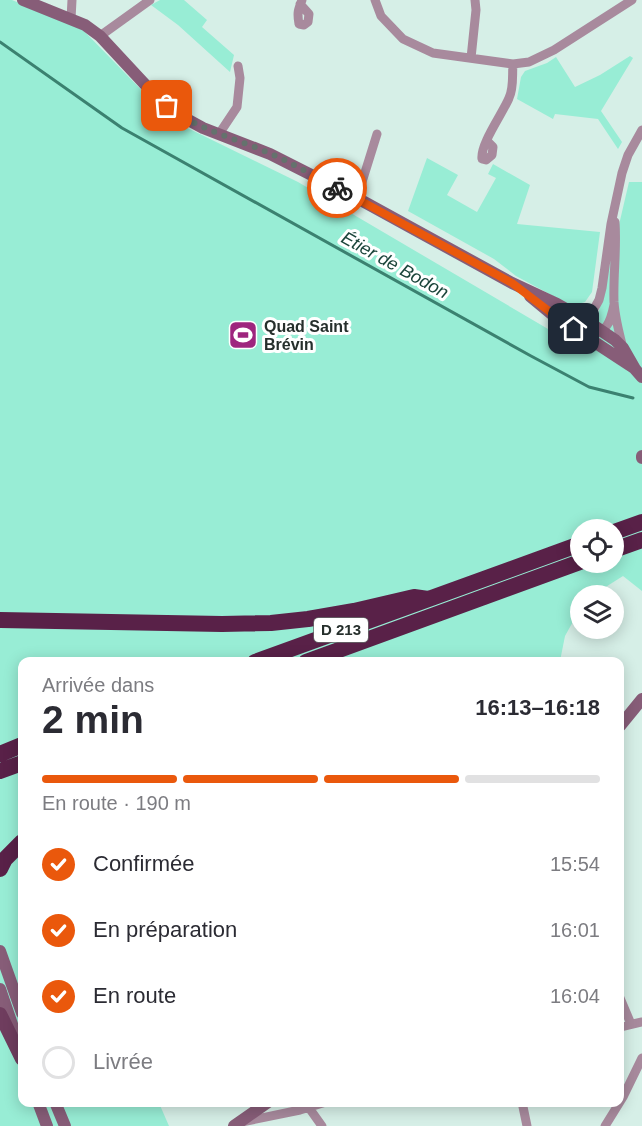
<!DOCTYPE html>
<html lang="fr">
<meta charset="utf-8">
<style>
:root{--surface:#fff;--page:#f2f2f3;--text:#2b2b33;--muted:#7c7c81;--line:#e1e1e2;--accent:#ea580c}
body{margin:0;font-family:Helvetica,sans-serif;background:var(--page);color:var(--text);height:100vh;display:flex;flex-direction:column;font-size:22px;white-space:nowrap}
*{box-sizing:border-box;margin:0}
p{font-size:20px;color:var(--muted)}
.icon{flex:none;width:33px;height:33px;fill:none;stroke:currentColor;stroke-width:2;stroke-linecap:round;stroke-linejoin:round}
.map{position:relative;flex:1;overflow:hidden}
.drawer{position:absolute;left:18px;top:657px;width:606px;height:450px;display:flex;flex-direction:column;background:var(--surface);border-radius:12px;box-shadow:0 3px 15px #0003}
.drawer>*{flex:none}
.controls{position:absolute;left:570px;top:519px;display:grid;gap:12px}
.controls a{display:grid;place-items:center;width:54px;height:54px;border-radius:50%;background:var(--surface);box-shadow:0 3px 15px #0003;font-size:30px}
.pin{position:absolute;display:grid;place-items:center;width:51px;height:51px;color:#fff;margin:-26px;border-radius:12px;box-shadow:0 3px 9px #0006}
.courier{position:absolute;display:grid;place-items:center;width:60px;height:60px;margin:-30px;border:4px solid #ea580c;border-radius:50%;background:#fff;color:#222;box-shadow:0 2px 8px #0007}
.head em{font-style:normal;font-weight:800}
.head div{display:flex;flex-direction:column-reverse}
.head{display:flex;align-items:center;justify-content:space-between;height:102px;padding:0 24px}
h1{font-size:39px;font-weight:800;line-height:45px}
.bar{display:grid;grid-template-columns:repeat(4,1fr);gap:9px 6px;align-content:center;height:72px;padding:0 24px}
.bar i{height:8px;border-radius:4px;background:var(--line)}
.bar .selected{background:var(--accent)}
.bar p{grid-column:span 4}
ol{padding:0 24px;list-style:none}
li{display:flex;align-items:center;gap:18px;height:66px}
li p{margin-inline-start:auto}
li .icon{padding:6px;border-radius:50%;background:var(--accent);color:#fff;stroke-width:4}
li:last-child{color:var(--muted)}
li i{width:33px;height:33px;border:3px solid var(--line);border-radius:50%}
.map>svg:first-child{display:block}
.green{fill:#98edd5;fill-rule:evenodd}
.lines{fill:none;stroke-linecap:round;stroke-linejoin:round}
.stream{stroke:#3b8170;stroke-width:3}
.street{stroke:#a88a9d;stroke-width:9}
.secondary{stroke:#875d78;stroke-width:12}
.primary{stroke:#6f3d5e;stroke-width:14}
.highway{stroke:#592148;stroke-width:16}
.done{stroke:#64726d;stroke-width:6;stroke-dasharray:0 10.8}
.route{stroke:#ea580c;stroke-width:8}
.labels{text-anchor:middle;stroke-width:6;stroke-linejoin:round;paint-order:stroke}
.shield{fill:#fff;stroke:#676d6b;stroke-width:1.5}
.shield-label{font-size:15px;font-weight:bold;fill:#262f2c}
.poi-label{font-size:16px;font-weight:bold;fill:#262f2c;stroke:#fff;text-anchor:start}
.water-label{font-size:18px;font-style:italic;fill:#1b453b;stroke:#fff}
</style>
<div class="map">
<svg width="642" height="1126" viewBox="0 0 642 1126">
<rect width="100%" height="100%" fill="#d6efe7"/>
<!-- green -->
<path class="green" d="M0 0H12L83 30 162 111 163 116 298 182 589 353 629 182H642V591L623 576 593 595 580 596V609L565 636 560 661 22 662V1102L159 1103 169 1126H0ZM580 530H614V562H580Z
M160 0H184L207 20 202 27 234 55 230 72 178 25 151 5Z
M630 56 633 58 601 111 622 142 618 149 598 119 555 114 553 119 517 99 521 77 525 71 547 63 556 57 575 87 600 75Z
M427 158 458 175 447 195 477 212 496 178 488 174 493 164 530 185 517 224 600 232 592 292 585 302 572 306 568 304 516 276 494 259 408 211Z"/>
<g class="lines">
<!-- stream -->
<path class="stream" d="M0 42 122 128 531 356 589 387 633 398"/>
<!-- street -->
<path class="street" d="M375 0 381 16 403 39 433 53 513 64 529 62 554 50 632 0
M300 4 309 14 308 22 304 25 299 24C297 13 298 10 302 0
M71 19 72 0
M100 36 150 0
M471 58 476 10 475 0
M219 134 237 107 240 78 238 66
M487 141 493 147 492 155 486 160 482 159C480 144 503 113 509 98 514 88 512 75 513 64
M357 198 377 134
M615 222C617 249 613 275 614 302 615 317 619 333 623 348
M614 305C610 325 607 329 589 338L587 321 599 300 602 288 611 224 622 173 628 155 642 130
M620 998 631 1024
M620 1027 642 1022
M522 1102 527 1126
M307 1105 322 1126
M242 1122 300 1110 326 1102
M605 1126 623 1097 642 1058"/>
<!-- secondary -->
<path class="secondary" d="M23 0 85 25 100 36 152 92 181 116 203 128 270 154 357 198 512 283 557 304 587 321 615 340 623 348 635 369 642 377
M530 296 553 315 634 368
M642 456V458
M620 726 642 699
M0 951 22 1013
M0 989 15 1033
M38 1102 47 1126
M55 1102 65 1126
M234 1126 268 1102"/>
<!-- primary -->
<path class="primary" d="M0 1014 22 1059"/>
<!-- highway -->
<path class="highway" d="M614 532 642 522
M614 550 642 540
M0 620 222 624 271 623 308 619 354 611 414 597 428 599
M255 662 580 544
M306 662 580 562
M0 754 22 745
M0 771 22 763
M0 869 5 859 22 842"/>
</g>
<g class="lines">
<!-- done -->
<path class="done" d="M167 106C198 130 235 138 269 153 292 163 314 176 337 188"/>
<!-- route -->
<path class="route" d="M337 188 512 283 554 315 574 329"/>
</g>
<!-- icons -->
<defs>
<g id="stadium-square" transform="scale(1.5)"><rect x="-9" y="-9" width="18" height="18" rx="4" fill="#9e257e" stroke="#fff"/><path d="M0-5a6.5 5 0 1 0 0 10a6.5 5 0 1 0 0-10ZM-3.5-1.8h7v3.6h-7Z" fill="#fff"/></g>
</defs>
<g fill-rule="evenodd">
<use href="#stadium-square" x="243" y="335"/>
</g>
<g class="labels">
<!-- shield labels -->
<rect class="shield" x="314" y="618" width="54" height="24" rx="4.5"/>
<g class="shield-label">
<text x="341" y="635">D 213</text>
</g>
<!-- poi labels -->
<g class="poi-label">
<text x="264" y="332">Quad Saint<tspan x="264" dy="18">Brévin</tspan></text>
</g>
<!-- water labels -->
<g class="water-label">
<text transform="translate(395 265) rotate(29)" y="6">Étier de Bodon</text>
</g>
</g>
</svg>
<div class="controls">
<a><svg class="icon" aria-label="locate" viewBox="0 0 24 24"><circle cx="12" cy="12" r="6"/><path d="M12 2v4M12 18v4M2 12h4M18 12h4"/></svg></a>
<a><svg class="icon" aria-label="layers" viewBox="0 0 24 24"><path d="M12 4l9 5-9 5-9-5zM3 14l9 5 9-5"/></svg></a>
</div>
<div class="pin" style="left:167px;top:106px;background:#ea580c"><svg class="icon" aria-label="bag" viewBox="0 0 24 24"><path d="M5 8h14l-1 12H6zM9 8a3 3 0 0 1 6 0"/></svg></div>
<div class="pin" style="left:574px;top:329px;background:#1f2937"><svg class="icon" aria-label="home" viewBox="0 0 24 24"><path d="M3 11l9-7 9 7M6 9v11h12V9"/></svg></div>
<div class="courier" style="left:337px;top:188px"><svg class="icon" aria-label="bike" viewBox="0 0 24 24"><circle cx="6" cy="16" r="4"/><circle cx="18" cy="16" r="4"/><path d="M6 16l4-8h5l3 8M10 8l3 8H6M13 5h3"/></svg></div>
<section class="drawer">
<div class="head"><div><h1>2 min</h1><p>Arrivée dans</p></div><em>16:13–16:18</em></div>
<div class="bar"><i class="selected"></i><i class="selected"></i><i class="selected"></i><i></i><p>En route · 190 m</p></div>
<ol>
<li><svg class="icon" aria-label="check" viewBox="0 0 24 24"><path d="M5 12l5 5 9-10"/></svg>Confirmée<p>15:54</p></li>
<li><svg class="icon" aria-label="check" viewBox="0 0 24 24"><path d="M5 12l5 5 9-10"/></svg>En préparation<p>16:01</p></li>
<li><svg class="icon" aria-label="check" viewBox="0 0 24 24"><path d="M5 12l5 5 9-10"/></svg>En route<p>16:04</p></li>
<li><i></i>Livrée</li>
</ol>
</section>
</div>
